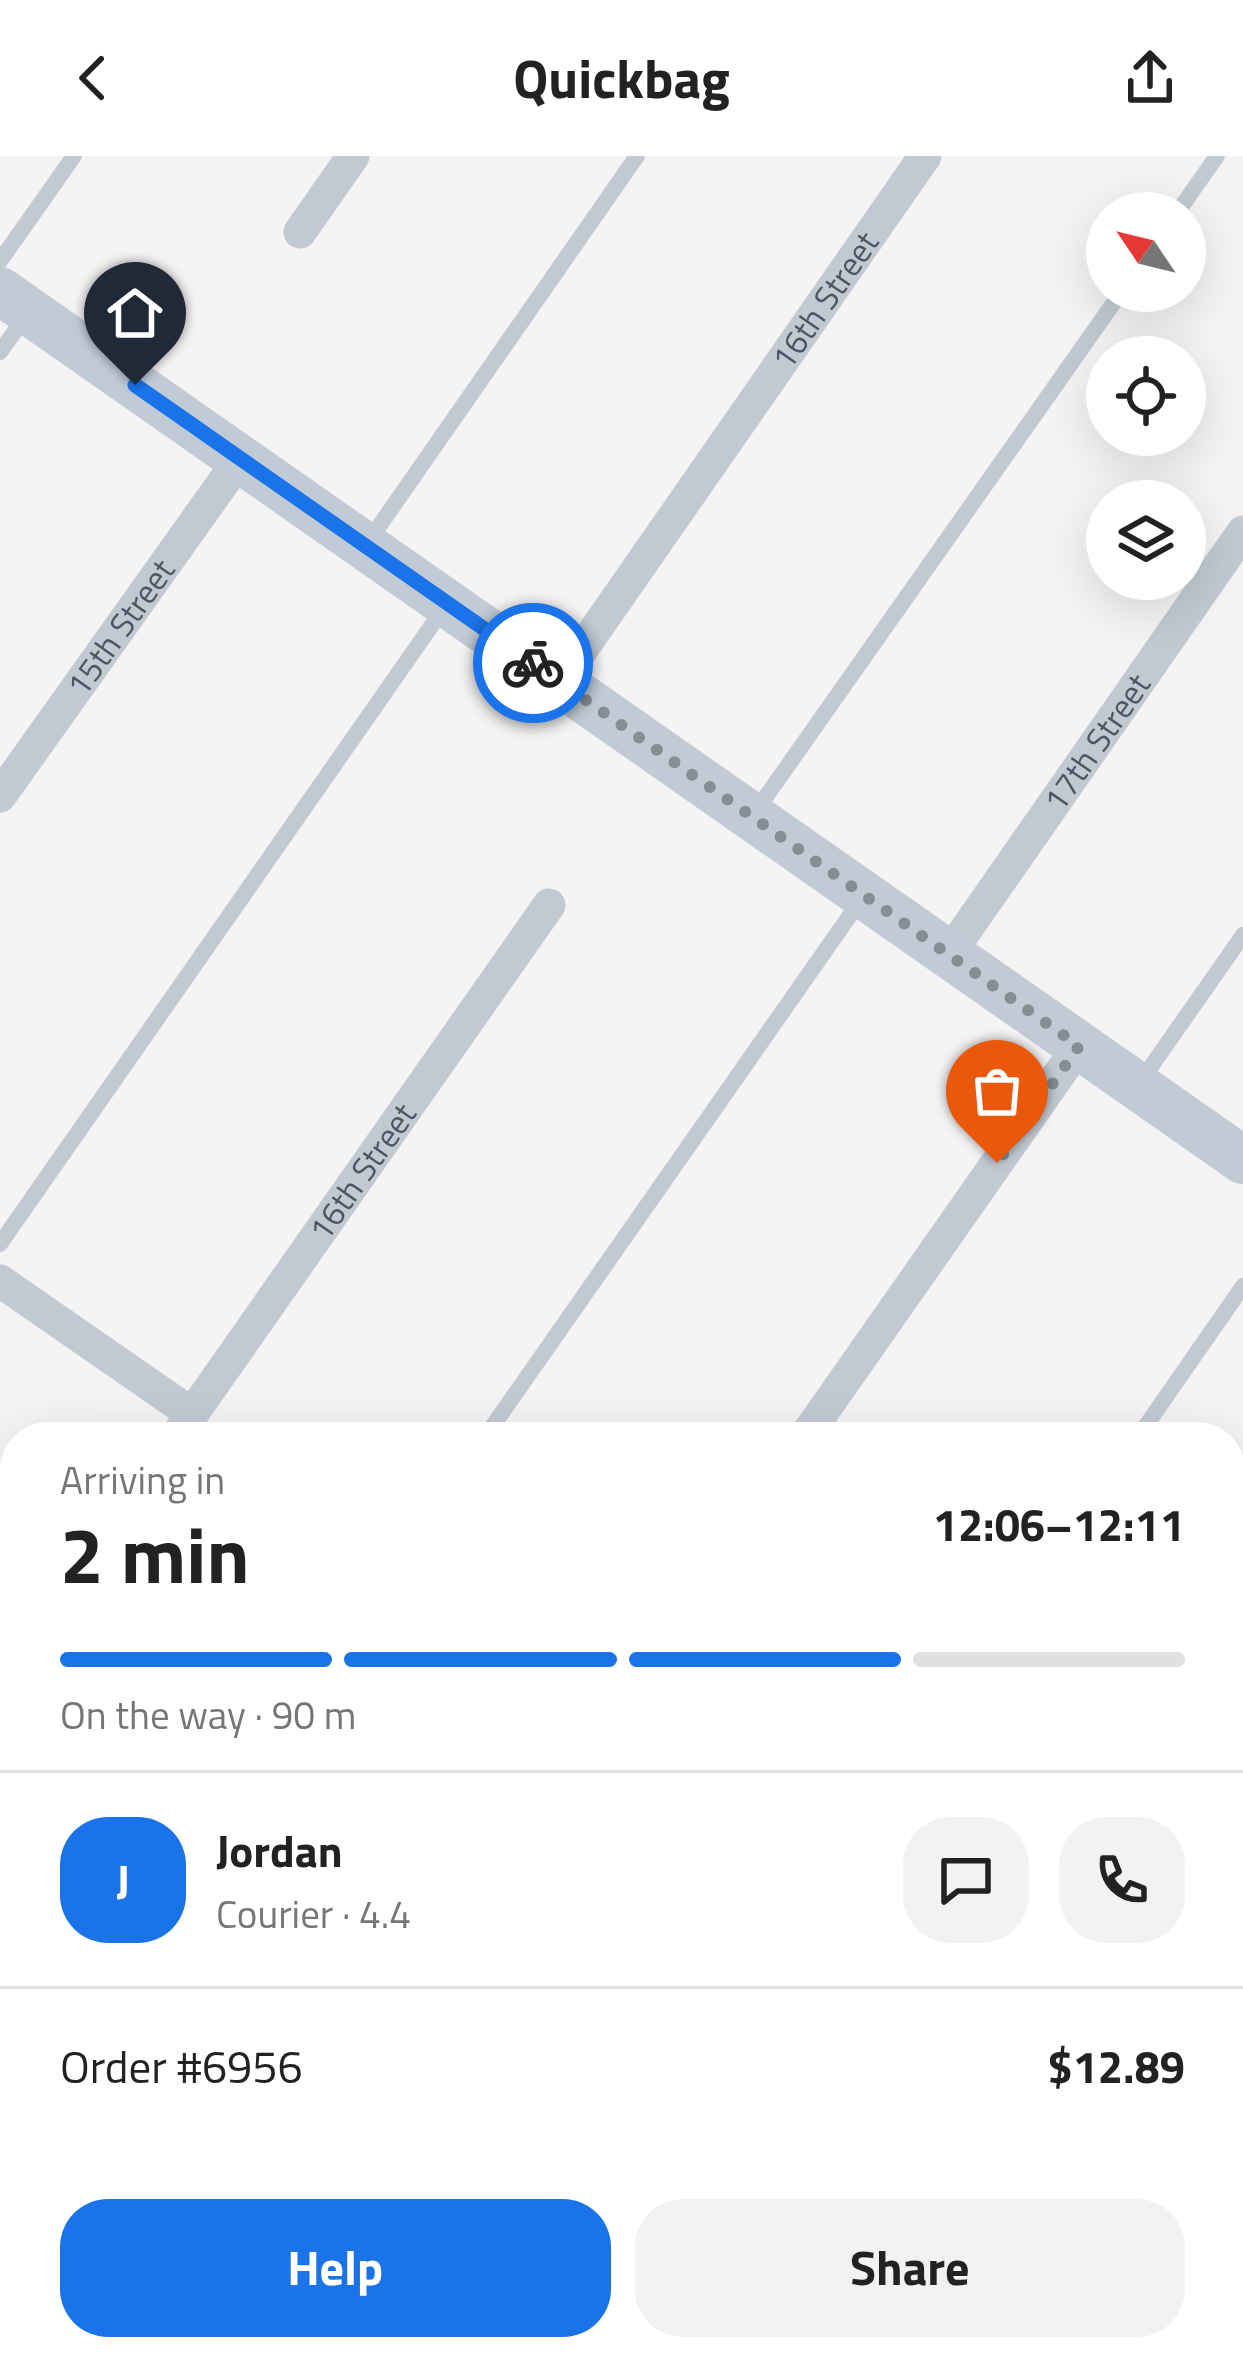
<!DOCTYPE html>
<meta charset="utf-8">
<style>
:root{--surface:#fff;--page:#f2f2f2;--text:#222;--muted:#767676;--line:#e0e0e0;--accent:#1a73e8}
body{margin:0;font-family:"Titillium Web",sans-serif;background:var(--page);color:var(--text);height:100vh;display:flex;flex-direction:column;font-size:45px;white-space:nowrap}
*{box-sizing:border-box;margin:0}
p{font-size:39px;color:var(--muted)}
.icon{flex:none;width:66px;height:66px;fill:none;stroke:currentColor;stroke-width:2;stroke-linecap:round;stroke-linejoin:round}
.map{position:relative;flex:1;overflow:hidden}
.details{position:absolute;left:0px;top:1266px;width:1245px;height:939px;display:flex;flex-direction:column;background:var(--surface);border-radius:48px 48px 0 0;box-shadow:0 12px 48px #0002}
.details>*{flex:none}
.needle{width:78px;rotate:305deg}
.fabs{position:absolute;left:1086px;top:36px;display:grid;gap:24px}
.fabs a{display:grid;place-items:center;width:120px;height:120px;border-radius:50%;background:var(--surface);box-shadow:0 12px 48px #0002;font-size:60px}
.pin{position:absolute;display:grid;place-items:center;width:102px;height:102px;color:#fff;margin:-123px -51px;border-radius:50% 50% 50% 0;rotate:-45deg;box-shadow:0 0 12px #0007}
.pin .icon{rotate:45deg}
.courier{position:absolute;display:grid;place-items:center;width:120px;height:120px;margin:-60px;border:9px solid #1a73e8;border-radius:50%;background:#fff;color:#222;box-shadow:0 3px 15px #0007}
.head em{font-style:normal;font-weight:700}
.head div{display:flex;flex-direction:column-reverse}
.head{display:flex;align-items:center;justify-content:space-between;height:204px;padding:0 60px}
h1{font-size:78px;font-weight:700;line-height:90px}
.bar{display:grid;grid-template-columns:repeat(4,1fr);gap:18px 12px;align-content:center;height:144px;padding:0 60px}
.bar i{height:15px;border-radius:9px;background:var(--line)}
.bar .selected{background:var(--accent)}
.bar p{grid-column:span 4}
.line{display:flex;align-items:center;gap:30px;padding:0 60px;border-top:3px solid var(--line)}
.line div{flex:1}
.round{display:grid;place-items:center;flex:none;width:126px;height:126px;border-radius:48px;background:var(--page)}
.button{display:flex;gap:24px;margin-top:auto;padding:24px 60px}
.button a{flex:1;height:138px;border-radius:48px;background:var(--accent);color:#fff;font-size:48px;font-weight:700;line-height:138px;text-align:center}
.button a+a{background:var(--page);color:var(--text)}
header{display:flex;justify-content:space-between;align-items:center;height:156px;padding:0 60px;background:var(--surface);font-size:54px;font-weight:700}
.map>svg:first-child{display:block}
.building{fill:#cdcfd5;stroke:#d7d9de;stroke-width:3}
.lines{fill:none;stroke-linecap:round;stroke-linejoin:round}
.service{stroke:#c1cad2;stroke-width:16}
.minor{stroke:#c1cad2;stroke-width:33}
.secondary{stroke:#c1cbd6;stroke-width:48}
.done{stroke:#868d94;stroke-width:12;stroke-dasharray:0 21.6}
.route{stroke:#1a73e8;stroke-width:15}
.labels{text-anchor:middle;stroke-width:9;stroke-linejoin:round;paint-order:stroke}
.street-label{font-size:33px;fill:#4a5661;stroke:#fff}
</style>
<header><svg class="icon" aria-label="back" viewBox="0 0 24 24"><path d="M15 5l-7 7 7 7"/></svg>Quickbag<svg class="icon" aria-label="share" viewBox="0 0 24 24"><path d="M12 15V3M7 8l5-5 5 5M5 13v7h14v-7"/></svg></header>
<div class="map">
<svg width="1243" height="2203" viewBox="0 0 1243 2203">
<rect width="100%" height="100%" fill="#f5f3f3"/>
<!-- building -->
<path class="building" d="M1243 1401V1495L1230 1513V1420Z
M585 2190H653L644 2203H603Z"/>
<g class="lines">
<!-- service -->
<path class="service" d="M1177 57 1217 0
M0 105 74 0
M0 196 27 158
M366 389 637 0
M753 659 1122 135
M1141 925 1243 779
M0 1088 446 449
M485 1281 860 745
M1138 1281 1243 1130
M0 1972 15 1951
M496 2203 505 2190"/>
<!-- minor -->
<g class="minor">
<path d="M300 76 353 0"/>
<path id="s1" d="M559 526 925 0"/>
<path id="s2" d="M0 640 240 303"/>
<path id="s3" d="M949 798 1243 376"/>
<path d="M0 1125 192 1258"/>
<path id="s4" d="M176 1281 549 749"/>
<path d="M805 1281 1079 890"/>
<path d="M0 1535 15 1513"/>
<path d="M1230 1899 1243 1881"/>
<path d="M157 2203 166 2190"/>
<path d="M1017 2203 1026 2190"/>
</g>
<!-- secondary -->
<path class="secondary" d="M0 135 1243 1004"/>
</g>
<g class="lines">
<!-- done -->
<path class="done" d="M533 507 1079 890 997 1007"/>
<!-- route -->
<path class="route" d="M135 229 533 507"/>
</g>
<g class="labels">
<!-- street labels -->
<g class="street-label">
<text dy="12" stroke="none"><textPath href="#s1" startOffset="465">16th Street</textPath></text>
<text dy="12" stroke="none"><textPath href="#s2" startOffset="207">15th Street</textPath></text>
<text dy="12" stroke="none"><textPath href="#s3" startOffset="258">17th Street</textPath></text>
<text dy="12" stroke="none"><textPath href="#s4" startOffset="324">16th Street</textPath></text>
</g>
</g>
</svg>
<div class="fabs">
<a><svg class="needle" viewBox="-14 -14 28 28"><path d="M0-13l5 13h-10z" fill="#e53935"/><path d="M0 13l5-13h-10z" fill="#767676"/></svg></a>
<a><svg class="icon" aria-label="locate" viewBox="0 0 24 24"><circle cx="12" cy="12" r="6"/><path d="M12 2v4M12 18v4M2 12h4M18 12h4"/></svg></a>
<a><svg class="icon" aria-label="layers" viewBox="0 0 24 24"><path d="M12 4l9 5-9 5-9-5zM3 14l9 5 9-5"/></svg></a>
</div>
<div class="pin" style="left:997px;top:1007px;background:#ea580c"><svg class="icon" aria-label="bag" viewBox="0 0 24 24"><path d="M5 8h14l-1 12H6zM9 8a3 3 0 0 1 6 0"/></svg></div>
<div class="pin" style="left:135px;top:229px;background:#1f2937"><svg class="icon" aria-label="home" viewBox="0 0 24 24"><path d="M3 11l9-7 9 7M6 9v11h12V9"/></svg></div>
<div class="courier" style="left:533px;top:507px"><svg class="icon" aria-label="bike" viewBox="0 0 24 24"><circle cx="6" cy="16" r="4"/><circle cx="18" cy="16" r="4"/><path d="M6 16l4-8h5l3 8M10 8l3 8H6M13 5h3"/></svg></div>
<section class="details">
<div class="head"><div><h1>2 min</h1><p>Arriving in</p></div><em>12:06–12:11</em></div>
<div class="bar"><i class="selected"></i><i class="selected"></i><i class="selected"></i><i></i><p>On the way · 90 m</p></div>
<div class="line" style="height:216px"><b class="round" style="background:var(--accent);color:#fff">J</b><div><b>Jordan</b><p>Courier · 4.4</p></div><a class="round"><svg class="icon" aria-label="chat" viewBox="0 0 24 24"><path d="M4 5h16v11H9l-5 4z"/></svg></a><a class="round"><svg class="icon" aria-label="phone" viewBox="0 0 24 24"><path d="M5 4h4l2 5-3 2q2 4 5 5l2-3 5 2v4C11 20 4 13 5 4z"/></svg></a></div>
<div class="line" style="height:156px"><div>Order #6956</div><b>$12.89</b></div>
<div class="button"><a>Help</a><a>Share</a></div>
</section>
</div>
